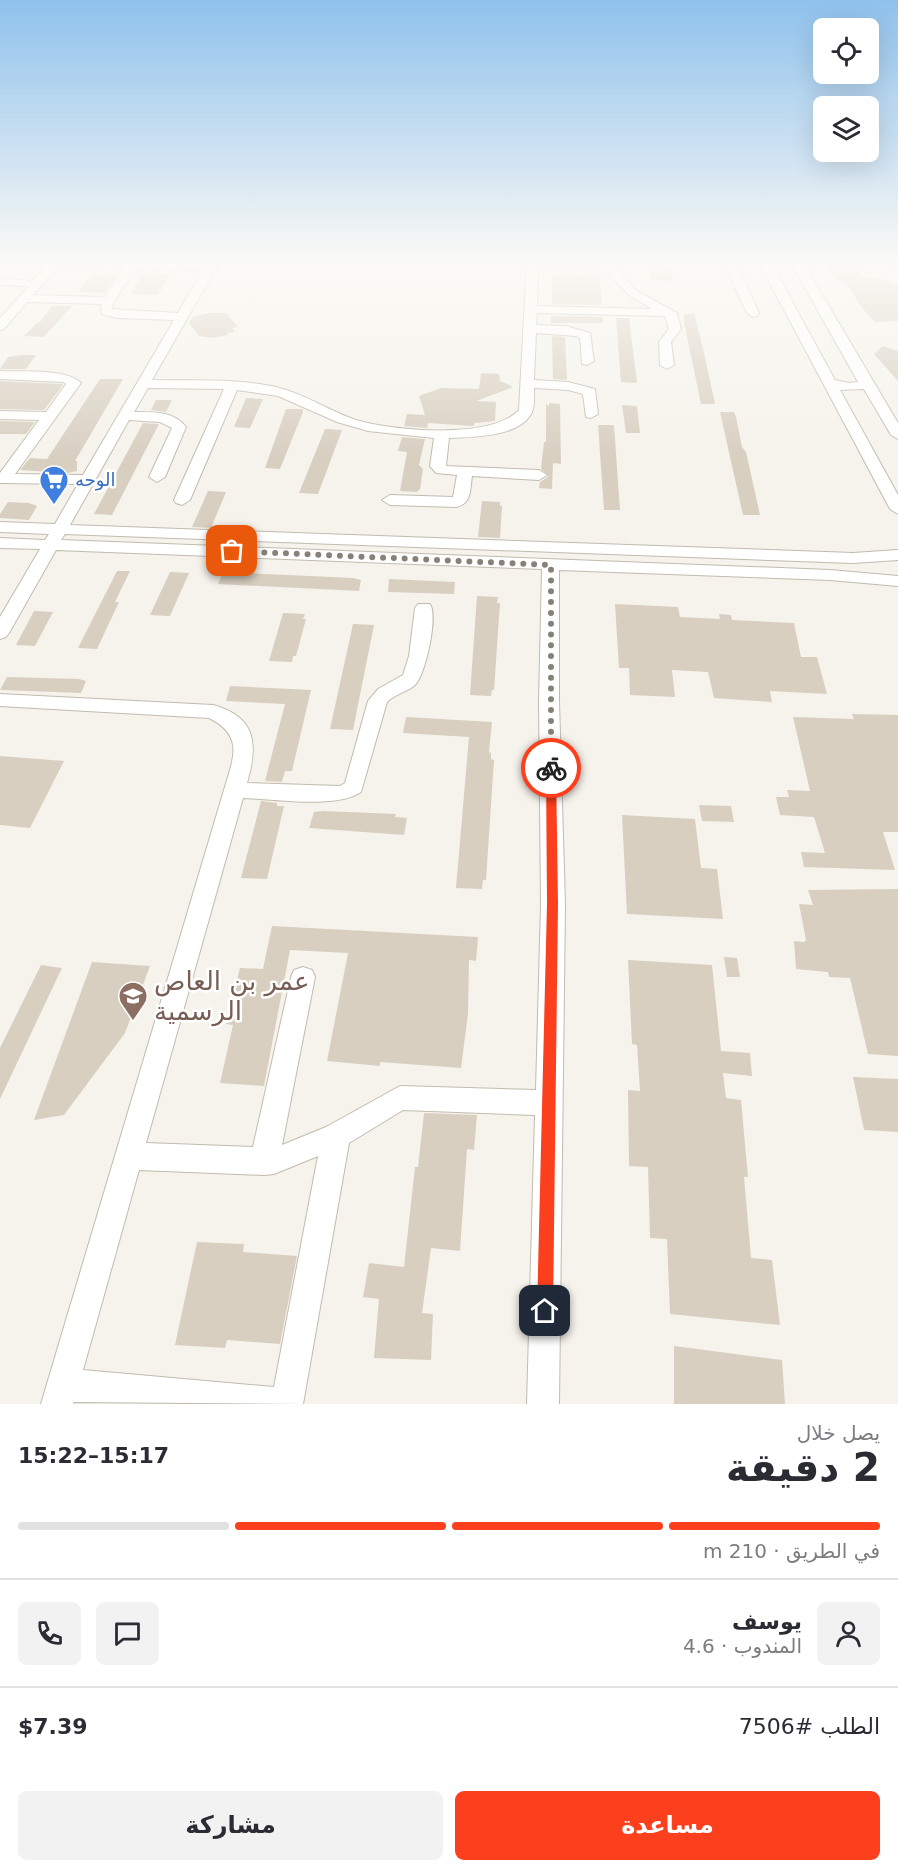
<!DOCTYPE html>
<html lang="ar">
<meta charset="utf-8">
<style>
:root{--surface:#fff;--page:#f2f2f3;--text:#2b2b33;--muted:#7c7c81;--line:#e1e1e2;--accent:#fc3f1d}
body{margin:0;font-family:"DejaVu Sans","Noto Sans Arabic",sans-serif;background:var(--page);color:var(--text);direction:rtl;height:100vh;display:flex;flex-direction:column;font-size:22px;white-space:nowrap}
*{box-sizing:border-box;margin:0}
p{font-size:20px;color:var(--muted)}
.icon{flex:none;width:33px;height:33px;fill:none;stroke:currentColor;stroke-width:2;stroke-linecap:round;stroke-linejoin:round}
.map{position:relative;height:1404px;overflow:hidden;direction:ltr}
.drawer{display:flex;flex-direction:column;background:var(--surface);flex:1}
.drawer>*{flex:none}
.controls{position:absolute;left:813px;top:18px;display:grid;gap:12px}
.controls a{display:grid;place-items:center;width:66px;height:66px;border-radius:9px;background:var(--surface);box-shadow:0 6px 24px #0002;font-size:30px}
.pin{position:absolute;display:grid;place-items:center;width:51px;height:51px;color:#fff;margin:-26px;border-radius:12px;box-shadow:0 3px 9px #0006}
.courier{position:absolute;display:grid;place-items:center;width:60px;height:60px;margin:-30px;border:4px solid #fc3f1d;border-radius:50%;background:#fff;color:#222;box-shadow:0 2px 8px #0007}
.headline em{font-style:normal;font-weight:800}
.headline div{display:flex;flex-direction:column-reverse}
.headline{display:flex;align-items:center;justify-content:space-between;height:102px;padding:0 18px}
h1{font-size:39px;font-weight:800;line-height:45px}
.bar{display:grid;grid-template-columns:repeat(4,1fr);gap:9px 6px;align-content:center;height:72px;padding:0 18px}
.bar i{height:8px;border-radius:4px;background:var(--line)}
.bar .current{background:var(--accent)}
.bar p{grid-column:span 4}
.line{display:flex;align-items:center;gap:15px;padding:0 18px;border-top:2px solid var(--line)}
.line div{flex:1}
.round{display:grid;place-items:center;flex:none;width:63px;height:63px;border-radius:9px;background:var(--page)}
.primary-button{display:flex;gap:12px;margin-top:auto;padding:12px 18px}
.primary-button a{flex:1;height:69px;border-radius:9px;background:var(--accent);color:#fff;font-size:24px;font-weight:800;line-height:69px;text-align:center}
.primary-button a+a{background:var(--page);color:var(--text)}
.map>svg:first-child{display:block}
.building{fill:#d8cfc1}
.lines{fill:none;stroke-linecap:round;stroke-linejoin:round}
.minor-casing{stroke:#c2bbae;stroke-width:2}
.minor{fill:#fff;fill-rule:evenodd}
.route{fill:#fc3f1d}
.done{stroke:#878178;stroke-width:6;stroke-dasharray:0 10.8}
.labels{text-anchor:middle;stroke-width:5;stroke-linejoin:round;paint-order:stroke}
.far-shop-label{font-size:18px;fill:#366cbe;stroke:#fff;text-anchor:start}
.near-education-label{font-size:26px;fill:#785e54;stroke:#fff;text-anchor:start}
</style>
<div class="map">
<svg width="898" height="1404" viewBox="0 0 898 1404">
<rect width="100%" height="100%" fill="#f6f3ec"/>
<!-- building -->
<path class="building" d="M649 261H670L673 281 651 280Z
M823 262H852L864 277H875L898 285V321L875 322 862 308 846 283 835 279Z
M92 274 99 275 117 276 105 293 78 292Z
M150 274H170L158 295 131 294 141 275Z
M552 275 600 278 602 305 552 304Z
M52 306H72L44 337 24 336 38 322H40Z
M209 313H226L238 327 232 328 235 332 227 333 228 335 211 338 199 336 189 323 193 317Z
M694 313 704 353 715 404H701L684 322V315Z
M551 316 603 317V323H551Z
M616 318H629L637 383 621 382Z
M552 336 565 337 567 380 553 379Z
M883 346 898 351V381L874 354Z
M21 355H36L26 369H0L8 357Z
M481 373 499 374 500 381 513 387 476 401 496 402 495 421 475 423 473 426 428 423 427 428 404 426 407 414 425 415 419 396 441 388 479 389Z
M100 379H123L75 461H77V471L68 473 20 470 30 458 47 459Z
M0 381 62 384 63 385 44 410 0 409Z
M246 398 263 399 250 428 234 427Z
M156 400H172L166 412 151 410Z
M549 403 560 404 561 464 553 463 552 489 539 488 540 482 549 476 541 469 544 442H546V404L549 406Z
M622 405 637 406 640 433H626Z
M286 409H303V412L280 469 265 468Z
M720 412H734L736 417 742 447 746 452 760 515H743Z
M0 421 35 422 26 434H0Z
M143 423 159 424 112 515 94 514Z
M598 425H614L620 510H604Z
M325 429 342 430 318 494 299 493Z
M402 437 425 439 419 465 423 469 420 489 417 492 400 491 407 452 398 451Z
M208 491 226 492 211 528 192 527Z
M482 501 500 502V506H502L500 538 478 537Z
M8 502 29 503 37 506 29 520 0 518V514Z
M117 571H130L115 602H119L97 649 78 648Z
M170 572 189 573 170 616 150 615Z
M223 572 353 578 361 580 359 591 218 584Z
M389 579 455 582 454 594 388 592Z
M477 596 498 597 497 603H500L494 690H492L491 696 470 695Z
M615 604 678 607 680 617 720 619 719 614 731 615 732 620 794 623 801 657H817L827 694 770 691 772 702 714 698 708 672 672 670 675 697 630 695 629 668H619Z
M34 611 53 612 35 646 16 645Z
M283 613 305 614 303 619H306L296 656H293L292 662 269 661Z
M353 624 374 625 353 730 330 729Z
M7 677 79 679 86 681 81 693 0 690Z
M230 686 311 690 292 771H285L282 782 265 781 285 704 226 701Z
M852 714 898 715V832H883L895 870 804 867 801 852 825 853 814 817 780 815 776 797H789L787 790 810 791 793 717 854 719Z
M406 717 492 722 489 752 491 753V759L494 760 486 880H483L482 889 456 888 469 737 403 733Z
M0 756 64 761 30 828 0 825Z
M261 801 277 803V806H284L267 879 241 878Z
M699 805 731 806 734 822 702 821Z
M324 811 396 814 395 817 407 818 404 835 309 828 314 812Z
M622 815 695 819 701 868 717 869 723 919 627 914Z
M898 889V1056L868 1054 850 978 829 977 828 972 796 969 794 941 804 942 806 940 799 904 813 905 808 890Z
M272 926 478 937 476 961 469 960 468 1014 461 1068 380 1062V1066L327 1061 348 953 290 950 264 1086 220 1083 233 1025 226 1024 240 968 263 969Z
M724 957 737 958 740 977H727Z
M628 960 712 965 721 1051 750 1053 752 1076 723 1073 726 1098 741 1100 748 1177H744L751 1258 772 1260 780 1325 670 1314 667 1239 650 1238 648 1167 629 1166 628 1090 640 1091 637 1045 632 1044Z
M92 962 150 966 125 1033 64 1115 34 1120Z
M41 965 62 968 0 1099V1048Z
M853 1077 898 1079V1132L864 1130Z
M424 1113 477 1115 474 1150 467 1149 460 1251 431 1248 422 1313 433 1314 431 1360 374 1358 379 1299 363 1297 369 1263 404 1267 415 1167H418Z
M197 1242 244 1244 243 1252 297 1256 280 1344 227 1340 225 1348 175 1345Z
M674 1346 782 1360 785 1404H674Z"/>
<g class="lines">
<!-- minor casing -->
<g class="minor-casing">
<path id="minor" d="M38 261 207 264 208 261H220L152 380C192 381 232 378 271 386 302 392 327 410 356 420 393 431 491 440 519 410L527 261 610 263 637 291 677 313 681 329 671 342 674 365 667 369 660 365 659 342 669 329 665 316 537 313 536 325 566 326 590 333 594 361 587 365 582 364 580 338 576 336 536 333 534 380 568 382 595 389 598 414 591 418 586 417 583 394 568 390 534 388C534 395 535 406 532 412 521 437 472 437 449 438L446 466 539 470 547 475 539 480 472 476C470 489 472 503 457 507L390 505 382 500 390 495 453 497 457 475 436 473 430 466 434 438 368 431 337 422 278 396 237 390 190 500 182 505 176 503 174 500 224 389 148 388 134 412C153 412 174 411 186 427L165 477 157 482 149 477 172 428 160 422 129 420 70 525 853 553 898 550V560L853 563 65 534 61 540 830 570 898 576V586L830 580 559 570V701L565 904 559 1404H527L535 1115 403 1110 349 1143 303 1404 74 1402 73 1404H41L224 790C233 759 245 736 209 718L0 706V694L213 705C257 717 258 745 247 783L340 786 345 783 368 701 378 689 403 675 409 656 415 608 418 604H430C438 616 426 674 415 685 407 692 395 694 387 702L361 792C337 809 274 799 243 798L146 1143 253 1147 291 977 294 970 303 967 312 970 315 977 282 1145 326 1127 400 1086 536 1090 541 904 539 701 542 569 56 550 9 633 6 637 0 639V617L40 549 0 548V538L45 540 49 534 0 532V522L55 524 78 484 0 483V473L39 420 0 419V411L46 412 66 384 63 382 0 379V371C20 372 67 368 81 383L15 474 83 475 174 320 117 318 102 314 101 304 27 302 4 329 0 330V318L29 286 0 285V279L25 280 31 283 45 266 38 265ZM538 265 602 268 629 295 652 309 537 306ZM57 267 125 268 105 297 33 295ZM136 269 203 270 178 313 112 309 114 301ZM318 1156 274 1387 83 1370 139 1170 264 1175 274 1174Z
M723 261H735L759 313 757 316 753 317 747 313Z
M758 261H770L835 380 849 383 858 382 790 261H802L898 423V439L891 435 864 389 840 390 898 495V514L890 509Z
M871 261 898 262V268L872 263Z"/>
</g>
<!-- minor -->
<use href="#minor" class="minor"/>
</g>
<!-- sky -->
<linearGradient id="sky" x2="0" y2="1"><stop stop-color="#8fc1ec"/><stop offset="0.57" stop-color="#fbfaf6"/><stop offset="1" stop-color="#fbfaf6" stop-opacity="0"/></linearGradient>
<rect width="898" height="458" fill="url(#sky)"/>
<!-- route -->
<path class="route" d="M551 764 556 768 558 904 553 1311 551 1317 545 1319 540 1317 537 1311 547 904 546 768Z"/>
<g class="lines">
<!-- done -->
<path class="done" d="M232 551 551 565V768"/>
</g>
<!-- icons -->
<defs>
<g id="supermarket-pin" transform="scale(1.5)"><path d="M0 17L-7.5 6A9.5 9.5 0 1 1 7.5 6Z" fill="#3f7fe0" stroke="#fff"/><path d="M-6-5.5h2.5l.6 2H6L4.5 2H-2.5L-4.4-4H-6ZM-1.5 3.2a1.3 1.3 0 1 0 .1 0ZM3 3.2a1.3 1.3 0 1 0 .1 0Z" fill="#fff"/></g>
<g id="school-pin" transform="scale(1.5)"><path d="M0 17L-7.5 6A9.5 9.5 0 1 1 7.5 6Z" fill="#8d6e63" stroke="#fff"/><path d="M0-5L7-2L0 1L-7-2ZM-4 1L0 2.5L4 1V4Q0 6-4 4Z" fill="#fff"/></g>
</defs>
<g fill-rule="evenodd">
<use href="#supermarket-pin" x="54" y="480"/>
<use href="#school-pin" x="133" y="996"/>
</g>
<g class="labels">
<!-- far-shop labels -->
<g class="far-shop-label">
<text x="75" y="486">الوحه</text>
</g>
<!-- near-education labels -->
<g class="near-education-label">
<text x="154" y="990">عمر بن العاص<tspan x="154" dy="30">الرسمية</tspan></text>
</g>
</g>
</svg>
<div class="controls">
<a><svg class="icon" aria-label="locate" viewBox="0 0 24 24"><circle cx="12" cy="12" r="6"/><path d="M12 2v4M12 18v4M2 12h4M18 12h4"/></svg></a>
<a><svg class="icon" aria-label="layers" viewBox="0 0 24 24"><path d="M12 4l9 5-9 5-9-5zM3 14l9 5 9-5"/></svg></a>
</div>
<div class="pin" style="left:232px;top:551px;background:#ea580c"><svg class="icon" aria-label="bag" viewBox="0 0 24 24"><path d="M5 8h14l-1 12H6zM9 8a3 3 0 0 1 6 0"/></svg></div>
<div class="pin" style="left:545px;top:1311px;background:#1f2937"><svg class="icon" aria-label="home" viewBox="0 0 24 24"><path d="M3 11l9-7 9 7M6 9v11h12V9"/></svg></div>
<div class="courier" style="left:551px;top:768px"><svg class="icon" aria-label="bike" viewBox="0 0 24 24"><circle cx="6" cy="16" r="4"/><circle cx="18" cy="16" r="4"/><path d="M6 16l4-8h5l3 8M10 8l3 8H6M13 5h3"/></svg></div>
</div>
<section class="drawer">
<div class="headline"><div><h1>2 دقيقة</h1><p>يصل خلال</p></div><em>15:17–15:22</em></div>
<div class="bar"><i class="current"></i><i class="current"></i><i class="current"></i><i></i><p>في الطريق · 210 m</p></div>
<div class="line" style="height:108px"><a class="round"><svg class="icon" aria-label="person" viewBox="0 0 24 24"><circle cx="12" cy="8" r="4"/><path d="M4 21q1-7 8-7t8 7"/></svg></a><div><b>يوسف</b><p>المندوب · 4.6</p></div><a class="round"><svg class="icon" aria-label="chat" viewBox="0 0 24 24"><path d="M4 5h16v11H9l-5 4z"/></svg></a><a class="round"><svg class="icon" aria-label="phone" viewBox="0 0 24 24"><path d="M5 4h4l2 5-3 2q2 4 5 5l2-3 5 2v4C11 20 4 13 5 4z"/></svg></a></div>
<div class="line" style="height:78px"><div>الطلب #7506</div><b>$7.39</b></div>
<div class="primary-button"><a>مساعدة</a><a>مشاركة</a></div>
</section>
